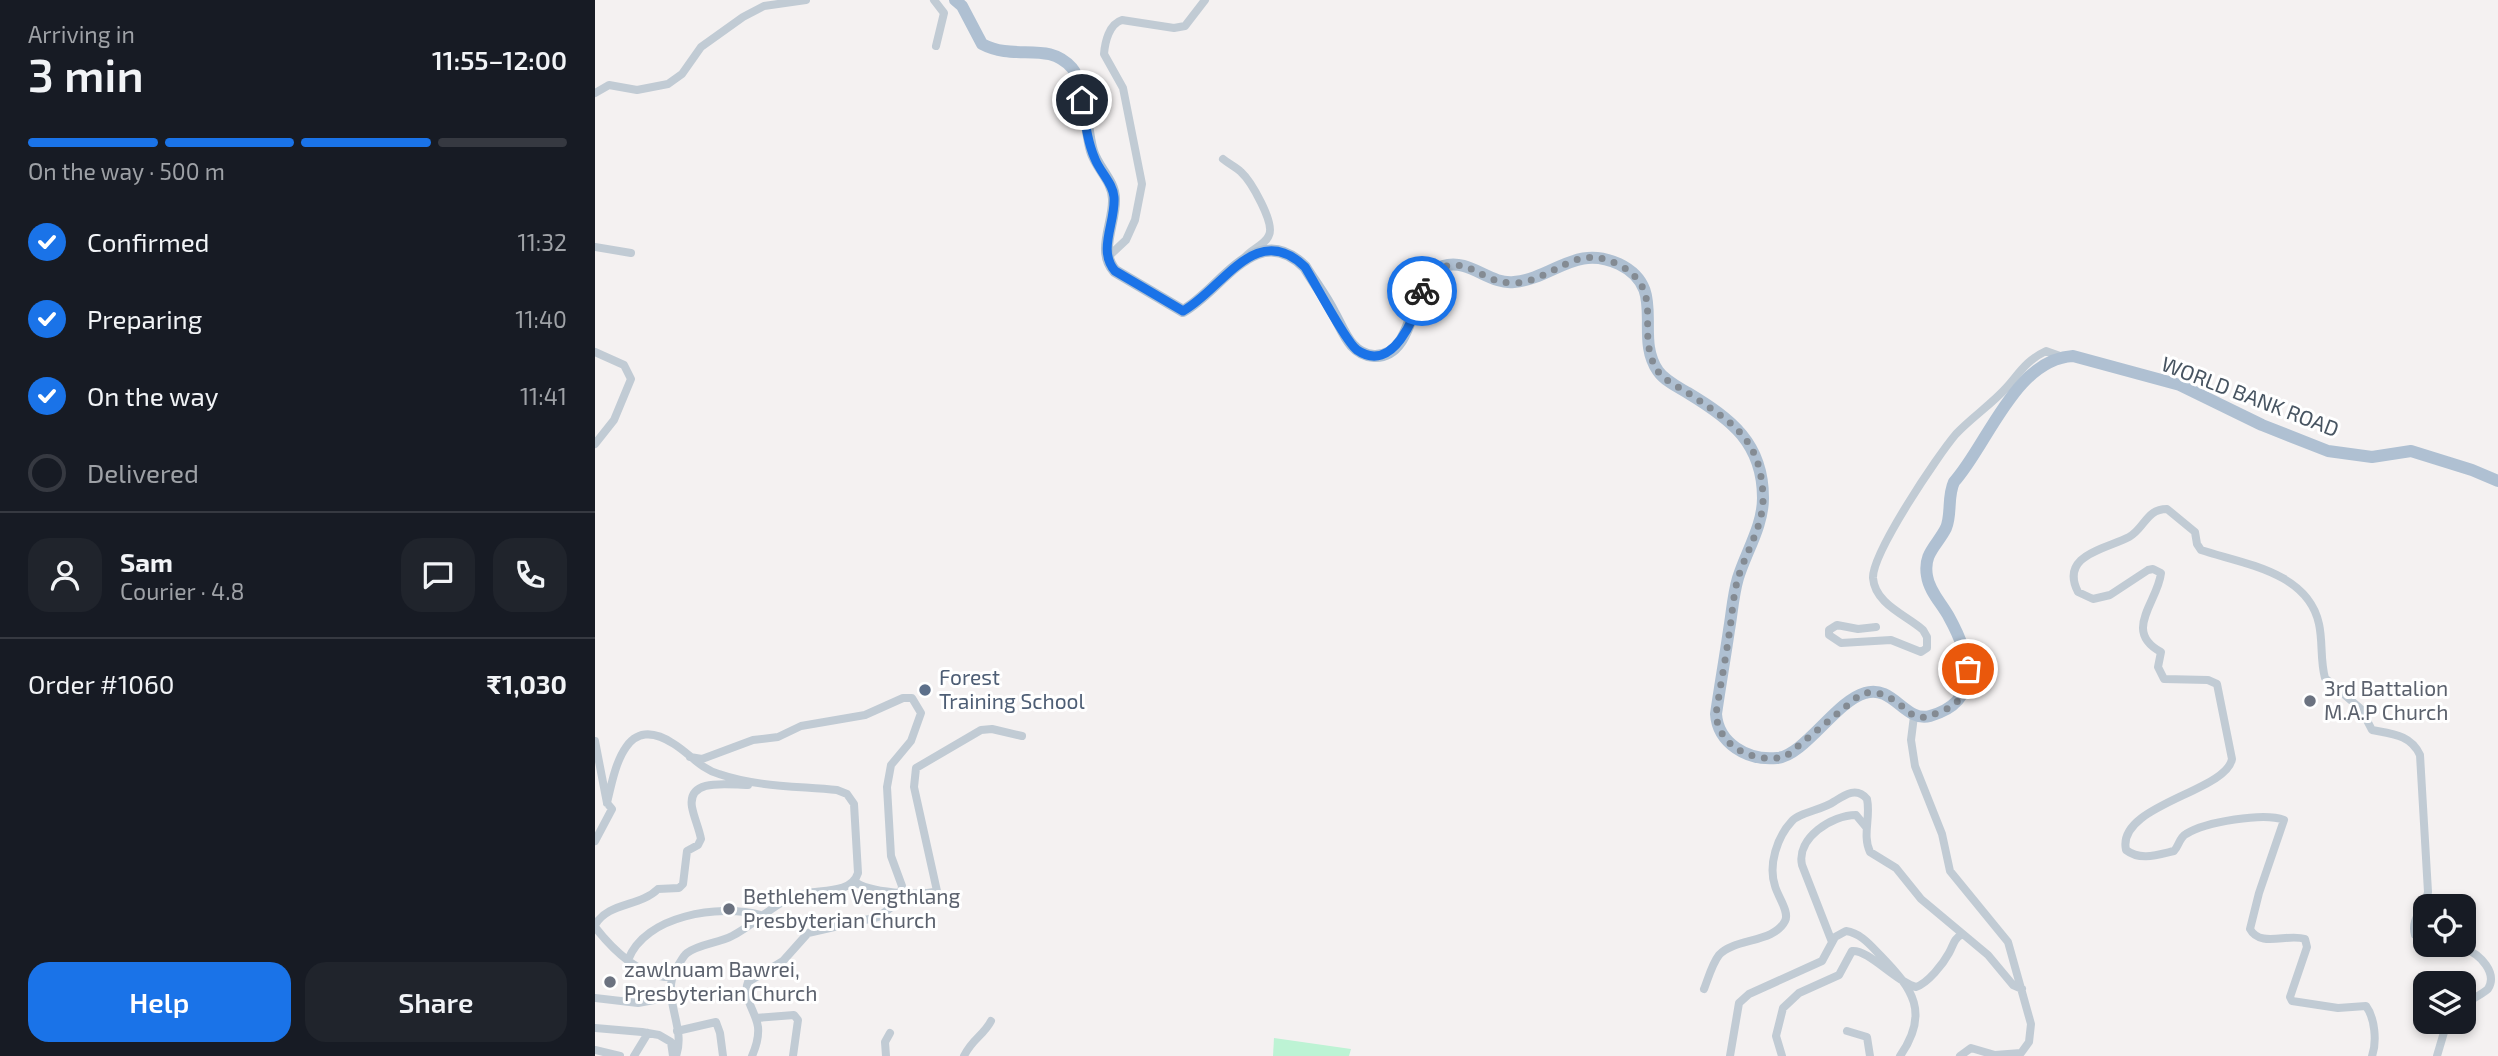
<!DOCTYPE html>
<meta charset="utf-8">
<style>
:root{--surface:#171b24;--page:#20242c;--text:#f1f3f6;--muted:#9ea1a6;--line:#363941;--accent:#1a73e8}
body{margin:0;font-family:"Exo 2",sans-serif;background:var(--page);color:var(--text);height:100vh;display:flex;flex-direction:column;font-size:26px;white-space:nowrap}
*{box-sizing:border-box;margin:0}
p{font-size:23px;color:var(--muted)}
.icon{flex:none;width:38px;height:38px;fill:none;stroke:currentColor;stroke-width:2;stroke-linecap:round;stroke-linejoin:round}
.map{position:relative;flex:1;overflow:hidden}
.details{display:flex;flex-direction:column;background:var(--surface);width:595px}
.details>*{flex:none}
.tools{position:absolute;left:1818px;top:894px;display:grid;gap:14px}
.tools a{display:grid;place-items:center;width:63px;height:63px;border-radius:14px;background:var(--surface);box-shadow:0 4px 10px #0003;font-size:35px}
.pin{position:absolute;display:grid;place-items:center;width:60px;height:60px;color:#fff;margin:-30px;border:4px solid #fff;border-radius:50%;box-shadow:0 2px 7px #0007}
.courier{position:absolute;display:grid;place-items:center;width:70px;height:70px;margin:-35px;border:5px solid #1a73e8;border-radius:50%;background:#fff;color:#222;box-shadow:0 2px 9px #0007}
.head em{font-style:normal;font-weight:600}
.head div{display:flex;flex-direction:column-reverse}
.head{display:flex;align-items:center;justify-content:space-between;height:119px;padding:0 28px}
h1{font-size:46px;font-weight:600;line-height:52px}
.bar{display:grid;grid-template-columns:repeat(4,1fr);gap:10px 7px;align-content:center;height:84px;padding:0 28px}
.bar i{height:9px;border-radius:5px;background:var(--line)}
.bar .active{background:var(--accent)}
.bar p{grid-column:span 4}
.line{display:flex;align-items:center;gap:18px;padding:0 28px;border-top:2px solid var(--line)}
.line div{flex:1}
.round{display:grid;place-items:center;flex:none;width:74px;height:74px;border-radius:21px;background:var(--page)}
ol{padding:0 28px;list-style:none}
li{display:flex;align-items:center;gap:21px;height:77px}
li p{margin-inline-start:auto}
li .icon{padding:7px;border-radius:50%;background:var(--accent);color:#fff;stroke-width:4}
li:last-child{color:var(--muted)}
li i{width:38px;height:38px;border:4px solid var(--line);border-radius:50%}
.action{display:flex;gap:14px;margin-top:auto;padding:14px 28px}
.action a{flex:1;height:80px;border-radius:21px;background:var(--accent);color:#fff;font-size:28px;font-weight:600;line-height:80px;text-align:center}
.action a+a{background:var(--page);color:var(--text)}
main{display:flex;flex:1;min-height:0}
.map>svg:first-child{display:block}
.green{fill:#bdf3d4}
.lines{fill:none;stroke-linecap:round;stroke-linejoin:round}
.street{stroke:#c1cbd4;stroke-width:8}
.primary{stroke:#afc0d2;stroke-width:12}
.done{stroke:#848b93;stroke-width:7;stroke-dasharray:0 12.6}
.route{stroke:#1a73e8;stroke-width:9}
.service-dot{fill:#5c6f8a;stroke:#fff;stroke-width:2.5}
.worship-dot{fill:#6b7280;stroke:#fff;stroke-width:2.5}
.labels{text-anchor:middle;stroke-width:6;stroke-linejoin:round;paint-order:stroke}
.street-label{font-size:21px;fill:#475461;stroke:#fff}
.service-label{font-size:21px;fill:#4e5e75;stroke:#fff;text-anchor:start}
.worship-label{font-size:21px;fill:#5b616d;stroke:#fff;text-anchor:start}
</style>
<main>
<section class="details">
<div class="head"><div><h1>3 min</h1><p>Arriving in</p></div><em>11:55–12:00</em></div>
<div class="bar"><i class="active"></i><i class="active"></i><i class="active"></i><i></i><p>On the way · 500 m</p></div>
<ol>
<li><svg class="icon" aria-label="check" viewBox="0 0 24 24"><path d="M5 12l5 5 9-10"/></svg>Confirmed<p>11:32</p></li>
<li><svg class="icon" aria-label="check" viewBox="0 0 24 24"><path d="M5 12l5 5 9-10"/></svg>Preparing<p>11:40</p></li>
<li><svg class="icon" aria-label="check" viewBox="0 0 24 24"><path d="M5 12l5 5 9-10"/></svg>On the way<p>11:41</p></li>
<li><i></i>Delivered</li>
</ol>
<div class="line" style="height:126px"><a class="round"><svg class="icon" aria-label="person" viewBox="0 0 24 24"><circle cx="12" cy="8" r="4"/><path d="M4 21q1-7 8-7t8 7"/></svg></a><div><b>Sam</b><p>Courier · 4.8</p></div><a class="round"><svg class="icon" aria-label="chat" viewBox="0 0 24 24"><path d="M4 5h16v11H9l-5 4z"/></svg></a><a class="round"><svg class="icon" aria-label="phone" viewBox="0 0 24 24"><path d="M5 4h4l2 5-3 2q2 4 5 5l2-3 5 2v4C11 20 4 13 5 4z"/></svg></a></div>
<div class="line" style="height:91px"><div>Order #1060</div><b>₹1,030</b></div>
<div class="action"><a>Help</a><a>Share</a></div>
</section>
<div class="map">
<svg width="1903" height="1056" viewBox="0 0 1903 1056">
<rect width="100%" height="100%" fill="#f4f1f1"/>
<!-- green -->
<path class="green" d="M679 1038 756 1049 754 1056H678Z"/>
<g class="lines">
<!-- street -->
<path class="street" d="M339 0 349 13 341 46
M0 93 14 85 42 90 73 84 87 74 106 47 148 17 169 6 211 0
M628 159C634 164 641 167 646 172 656 181 680 223 674 235 671 244 657 249 650 257
M0 247 36 253
M513 257 531 240 540 220 547 184 528 88 509 54C510 42 514 24 527 20L579 28 590 26 610 0
M0 352 29 365 36 379 19 420 0 444
M1281 627 1263 629 1242 625 1234 630V635L1246 643 1296 640 1326 652 1332 648V637L1328 630C1311 615 1280 604 1278 578 1277 553 1343 455 1361 434 1377 417 1397 404 1412 387 1425 372 1432 360 1451 351L1468 357
M1319 716 1316 740 1320 766 1347 834 1355 871 1413 942 1436 1024 1434 1042 1426 1053 1400 1055 1376 1048 1365 1056
M0 741 12 803 17 809 0 841
M95 757 107 759 158 740 183 737 206 726 270 715 308 698H317L326 713 316 741 296 765 292 787 296 856 307 886 305 901 283 917 213 933 188 961 153 982C147 997 161 1012 163 1027 164 1037 161 1047 157 1056
M12 803C20 768 30 712 79 744 95 754 106 769 124 774 162 787 203 786 242 790L252 794 259 804 263 873C257 893 229 890 212 893 181 899 163 923 137 936 124 943 104 944 92 953 88 956 85 963 82 967 64 996 92 1026 81 1056
M259 881C272 893 325 896 342 891L319 787 321 768 386 730 397 729 427 736
M0 925C13 902 45 907 63 889L84 888 88 884 92 851 103 845 106 839C104 828 99 818 97 807 92 777 135 785 153 785
M0 927C17 949 47 979 77 977
M1237 942 1207 865C1201 838 1237 815 1261 815L1271 827
M1842 945C1851 947 1861 946 1870 949 1885 954 1903 973 1893 989 1886 995 1877 999 1869 1004
M33 960C50 915 124 904 166 915
M1109 989C1113 979 1117 964 1124 955 1140 938 1179 943 1190 921 1195 912 1182 895 1180 886 1173 865 1182 837 1197 821 1205 812 1228 810 1240 801 1251 794 1262 787 1272 799 1276 817 1267 835 1275 852L1301 868 1326 899 1393 955 1418 985 1427 989
M0 998 43 1003 75 997
M161 1018 199 1015 203 1020 198 1056
M0 1028 47 1032 64 1035 76 1042 78 1056
M82 1031 121 1022 125 1033 128 1056
M1252 1031 1272 1037 1275 1056
M0 1050 25 1056
M39 1056 53 1033
M291 1056 290 1042 295 1033
M369 1056C377 1039 389 1035 396 1021
M1135 1056 1144 1003 1154 994 1227 961 1240 937 1251 931C1266 933 1276 946 1286 956 1318 989 1335 1013 1305 1056
M1187 1056 1181 1036 1188 1008 1204 993 1244 975 1257 951C1273 949 1301 982 1321 987 1333 983 1348 964 1354 953 1359 944 1358 940 1367 934
M1777 1056C1782 1042 1780 1018 1771 1006L1743 1008 1697 1001 1695 997 1712 947 1710 939C1693 933 1665 948 1655 929L1664 893 1689 820C1669 812 1610 822 1591 834 1584 838 1584 846 1579 851 1562 855 1545 861 1531 850 1521 805 1631 792 1637 759L1622 684 1613 680 1569 679 1563 667 1566 652C1527 631 1563 602 1566 573L1558 569 1553 570 1515 595 1498 599 1483 592C1464 555 1511 549 1534 537 1550 528 1551 509 1572 509L1600 532 1602 544 1606 550C1649 564 1713 572 1724 624 1728 642 1725 660 1730 678L1766 709 1777 730C1798 734 1816 735 1825 755L1833 892C1830 909 1815 918 1820 935L1830 942
M1842 1056 1852 1022"/>
<!-- primary -->
<path class="primary" d="M360 0 367 6 387 44C421 62 452 40 477 68 491 84 490 129 497 151 502 168 519 181 519 199 520 223 502 251 520 271L588 311C626 291 661 218 710 267 719 282 730 296 738 312 748 329 755 355 779 356 823 358 814 276 848 266 875 258 894 285 919 282 959 278 980 244 1024 264 1074 288 1038 335 1063 371 1070 381 1083 387 1093 393 1136 419 1168 443 1168 498 1168 526 1151 552 1143 578 1138 595 1137 613 1134 630 1130 658 1125 686 1121 714 1123 743 1152 761 1182 758 1209 756 1241 701 1270 693 1298 684 1310 723 1335 716 1388 701 1375 655 1354 617 1347 604 1334 591 1332 576 1328 553 1342 546 1351 528 1357 514 1352 497 1359 482 1392 446 1420 359 1478 356L1585 385 1667 425 1733 451 1777 457 1816 451 1877 470 1903 481"/>
</g>
<g class="lines">
<!-- done -->
<path class="done" d="M827 291 836 272C874 252 883 282 916 283 958 284 979 239 1026 266 1072 292 1039 332 1062 370 1070 382 1085 387 1096 395 1139 424 1166 439 1168 497 1169 524 1151 552 1143 578 1138 596 1137 617 1134 635 1130 662 1125 688 1121 714 1124 748 1158 763 1190 757L1266 694C1290 688 1302 703 1319 716 1328 719 1334 716 1342 713 1365 705 1373 693 1373 669"/>
<!-- route -->
<path class="route" d="M487 100C490 120 492 141 500 159 505 172 518 183 519 197 521 222 502 250 520 271L588 311C627 290 661 219 710 267 720 283 751 342 762 350 798 375 820 317 827 291"/>
</g>
<!-- markers -->
<circle class="service-dot" cx="330" cy="690" r="7"/>
<g class="worship-dot">
<circle cx="1715" cy="701" r="7"/>
<circle cx="134" cy="909" r="7"/>
<circle cx="15" cy="982" r="7"/>
</g>
<g class="labels">
<!-- street labels -->
<g class="street-label">
<text transform="translate(1655 397) rotate(21)" y="7">WORLD BANK ROAD</text>
</g>
<!-- service labels -->
<g class="service-label">
<text x="344" y="685">Forest<tspan x="344" dy="24">Training School</tspan></text>
</g>
<!-- worship labels -->
<g class="worship-label">
<text x="1729" y="696">3rd Battalion<tspan x="1729" dy="24">M.A.P Church</tspan></text>
<text x="148" y="904">Bethlehem Vengthlang<tspan x="148" dy="24">Presbyterian Church</tspan></text>
<text x="29" y="977">zawlnuam Bawrei,<tspan x="29" dy="24">Presbyterian Church</tspan></text>
</g>
</g>
</svg>
<div class="tools">
<a><svg class="icon" aria-label="locate" viewBox="0 0 24 24"><circle cx="12" cy="12" r="6"/><path d="M12 2v4M12 18v4M2 12h4M18 12h4"/></svg></a>
<a><svg class="icon" aria-label="layers" viewBox="0 0 24 24"><path d="M12 4l9 5-9 5-9-5zM3 14l9 5 9-5"/></svg></a>
</div>
<div class="pin" style="left:1373px;top:669px;background:#ea580c"><svg class="icon" aria-label="bag" viewBox="0 0 24 24"><path d="M5 8h14l-1 12H6zM9 8a3 3 0 0 1 6 0"/></svg></div>
<div class="pin" style="left:487px;top:100px;background:#1f2937"><svg class="icon" aria-label="home" viewBox="0 0 24 24"><path d="M3 11l9-7 9 7M6 9v11h12V9"/></svg></div>
<div class="courier" style="left:827px;top:291px"><svg class="icon" aria-label="bike" viewBox="0 0 24 24"><circle cx="6" cy="16" r="4"/><circle cx="18" cy="16" r="4"/><path d="M6 16l4-8h5l3 8M10 8l3 8H6M13 5h3"/></svg></div>
</div>
</main>
